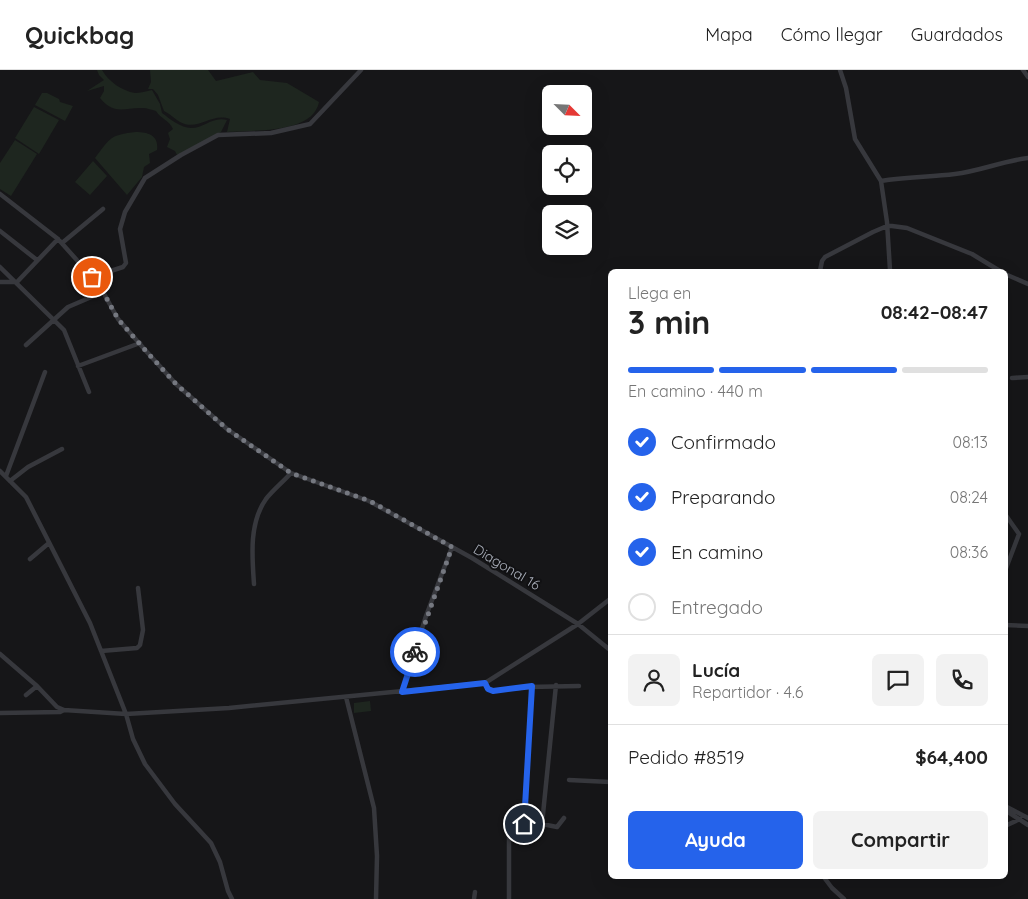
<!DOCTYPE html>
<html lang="es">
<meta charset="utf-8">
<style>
:root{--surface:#fff;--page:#f2f2f2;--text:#222;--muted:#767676;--line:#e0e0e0;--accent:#2563eb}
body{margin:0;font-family:Quicksand,sans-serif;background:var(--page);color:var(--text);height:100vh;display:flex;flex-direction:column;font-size:19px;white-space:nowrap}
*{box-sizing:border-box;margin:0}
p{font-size:16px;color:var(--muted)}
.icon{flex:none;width:28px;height:28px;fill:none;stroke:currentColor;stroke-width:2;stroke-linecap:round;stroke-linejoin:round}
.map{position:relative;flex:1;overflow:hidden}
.details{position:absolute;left:608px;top:199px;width:400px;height:610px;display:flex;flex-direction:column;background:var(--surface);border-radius:8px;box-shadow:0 5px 20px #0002}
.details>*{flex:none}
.needle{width:32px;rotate:114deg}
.controls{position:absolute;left:542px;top:15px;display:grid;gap:10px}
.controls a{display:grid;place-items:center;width:50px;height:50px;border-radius:8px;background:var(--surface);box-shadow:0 5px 20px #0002;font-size:25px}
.pin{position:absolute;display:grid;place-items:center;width:42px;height:42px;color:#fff;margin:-21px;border:2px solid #fff;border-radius:50%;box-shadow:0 1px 5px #0007}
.courier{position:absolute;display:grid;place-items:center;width:50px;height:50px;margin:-25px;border:4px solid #2563eb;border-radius:50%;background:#fff;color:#222;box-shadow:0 1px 6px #0007}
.overview em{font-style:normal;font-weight:700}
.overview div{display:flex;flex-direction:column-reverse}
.overview{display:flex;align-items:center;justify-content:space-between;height:85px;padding:0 20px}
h1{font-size:32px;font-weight:700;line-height:38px}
.bar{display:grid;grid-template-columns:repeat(4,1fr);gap:8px 5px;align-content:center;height:60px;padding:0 20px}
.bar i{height:6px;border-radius:4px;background:var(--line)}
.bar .selected{background:var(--accent)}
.bar p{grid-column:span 4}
.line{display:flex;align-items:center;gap:12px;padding:0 20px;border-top:1px solid var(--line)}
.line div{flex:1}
.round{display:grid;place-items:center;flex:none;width:52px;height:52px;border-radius:8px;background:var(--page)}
ol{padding:0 20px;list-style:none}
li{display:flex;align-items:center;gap:15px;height:55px}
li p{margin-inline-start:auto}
li .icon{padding:5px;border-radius:50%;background:var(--accent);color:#fff;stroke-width:4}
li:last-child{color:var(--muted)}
li i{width:28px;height:28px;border:2px solid var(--line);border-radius:50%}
.cta{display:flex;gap:10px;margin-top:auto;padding:10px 20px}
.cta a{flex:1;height:58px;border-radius:8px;background:var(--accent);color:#fff;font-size:20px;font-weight:700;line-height:58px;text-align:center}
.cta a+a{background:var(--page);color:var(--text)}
header{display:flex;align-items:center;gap:30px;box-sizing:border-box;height:70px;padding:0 25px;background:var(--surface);border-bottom:1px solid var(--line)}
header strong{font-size:24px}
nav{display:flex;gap:28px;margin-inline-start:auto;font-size:18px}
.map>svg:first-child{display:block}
.green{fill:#1e261f}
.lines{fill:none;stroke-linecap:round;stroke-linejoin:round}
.street{stroke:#37383d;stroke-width:4.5}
.done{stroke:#757880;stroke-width:5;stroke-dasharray:0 9}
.route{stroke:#2563eb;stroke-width:6}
.labels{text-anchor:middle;stroke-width:4;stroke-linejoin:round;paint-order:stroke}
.street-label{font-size:14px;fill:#a8adb8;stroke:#111113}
</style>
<header>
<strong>Quickbag</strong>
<nav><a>Mapa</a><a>Cómo llegar</a><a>Guardados</a></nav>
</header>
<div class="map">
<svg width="1028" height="829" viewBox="0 0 1028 829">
<rect width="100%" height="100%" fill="#161618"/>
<!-- green -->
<path class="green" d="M97 0H102C108 11 122 21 135 23 140 23 147 21 152 20L160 34 162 43C170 49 181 58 191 58 205 58 212 46 227 50L221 62 177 85 175 81 167 77 170 69 168 63 173 59C169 50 161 49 156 41 152 40 147 38 143 38 125 37 115 46 100 28L104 21V16L87 21 104 10 99 5Z
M150 0H208L216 11 253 2 260 10 287 13 319 32C313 64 253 60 227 62L230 49C211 42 198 62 180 52 175 49 170 44 164 41L158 25 153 19H148L151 12Z
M42 23H47L59 29 60 32 73 36 65 51 35 35Z
M34 37 59 50 39 84 15 68Z
M136 62C149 62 159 66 157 80L149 84 150 93 144 97 142 107 127 125 95 88C111 67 110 65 136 62Z
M15 70 37 84 11 126 0 119V93Z
M93 91 107 106 90 125 75 112Z
M370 631 371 641 354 643V633Z"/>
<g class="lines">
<!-- street -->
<path class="street" d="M840 0 846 18 855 69 881 111 887 152 890 200
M1023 0 1028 7
M881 111C906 107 931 107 955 104 980 101 1003 91 1028 88
M0 124 58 169 92 207 103 222 118 249 146 281 176 314 227 359 291 403 369 431 472 488 578 554 610 580
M0 161 37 190
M62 173 103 139
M0 197 64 260 89 322
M820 201 822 191 825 187 873 162 887 156H892L907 158 972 184 1000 201
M1005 204 1028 214
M92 207 123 197 126 193 120 159 125 142 145 108 181 85 218 65 271 63 310 54 361 0
M0 212H17L58 169
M26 275 68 237 103 222
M78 296 140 273
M1012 308 1028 307
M0 401 26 427 90 553 126 644 133 669 145 694 175 734 211 773 220 792 228 821 232 829
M6 406 45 302
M10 411 28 397 62 379
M1005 444 1019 464 1005 501
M30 489 49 473
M254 514C252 486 249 453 266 429 273 420 283 412 291 403
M1005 555 1028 556
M101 581 137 578 140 575 143 560 138 518
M0 584 37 616 57 637 64 640 126 644 229 638 485 613 578 554 610 529
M485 613 488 619 493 621 528 617 579 616
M532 616 524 754H542L557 757 564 748
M402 622 426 546 452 477
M26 625 37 616
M346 627 374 738 377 786 376 829
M0 643 60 642 64 640
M569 710 610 712
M1005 736 1028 748
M1005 740 1028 755
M509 752V829
M542 754 556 615
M1005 756 1020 749
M823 806 832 818 844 829
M474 829 475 822"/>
</g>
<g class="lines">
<!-- done -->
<path class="done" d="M92 207 103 222 118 249 146 281 176 314 227 359 291 403 370 431 452 477 415 582"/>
<!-- route -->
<path class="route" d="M415 582 402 622 485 613 488 619 493 621 532 616 524 754"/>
</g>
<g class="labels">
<!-- street labels -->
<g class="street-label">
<text transform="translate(507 497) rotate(31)" y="5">Diagonal 16</text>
</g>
</g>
</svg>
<div class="controls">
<a><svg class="needle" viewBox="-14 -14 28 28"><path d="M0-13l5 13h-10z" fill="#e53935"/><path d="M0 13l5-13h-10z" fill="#767676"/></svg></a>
<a><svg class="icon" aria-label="locate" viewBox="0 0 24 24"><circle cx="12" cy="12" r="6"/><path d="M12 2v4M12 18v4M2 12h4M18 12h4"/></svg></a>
<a><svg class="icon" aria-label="layers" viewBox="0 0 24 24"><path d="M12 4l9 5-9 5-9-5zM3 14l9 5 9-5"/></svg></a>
</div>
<div class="pin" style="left:92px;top:207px;background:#ea580c"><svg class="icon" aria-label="bag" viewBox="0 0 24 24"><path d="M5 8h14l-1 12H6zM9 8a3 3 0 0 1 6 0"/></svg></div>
<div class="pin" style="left:524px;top:754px;background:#1f2937"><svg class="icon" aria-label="home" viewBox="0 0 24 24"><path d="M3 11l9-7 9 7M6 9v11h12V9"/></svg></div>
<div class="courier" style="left:415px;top:582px"><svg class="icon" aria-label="bike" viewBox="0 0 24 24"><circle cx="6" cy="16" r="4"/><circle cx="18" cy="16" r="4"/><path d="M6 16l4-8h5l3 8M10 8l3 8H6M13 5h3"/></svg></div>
<section class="details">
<div class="overview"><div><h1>3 min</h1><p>Llega en</p></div><em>08:42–08:47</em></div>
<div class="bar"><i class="selected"></i><i class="selected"></i><i class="selected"></i><i></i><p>En camino · 440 m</p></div>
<ol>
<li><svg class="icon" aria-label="check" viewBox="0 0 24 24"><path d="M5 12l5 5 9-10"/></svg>Confirmado<p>08:13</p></li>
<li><svg class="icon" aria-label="check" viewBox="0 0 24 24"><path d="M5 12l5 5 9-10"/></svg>Preparando<p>08:24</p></li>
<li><svg class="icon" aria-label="check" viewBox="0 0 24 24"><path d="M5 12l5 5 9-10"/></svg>En camino<p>08:36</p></li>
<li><i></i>Entregado</li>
</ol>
<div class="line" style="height:90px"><a class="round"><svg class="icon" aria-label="person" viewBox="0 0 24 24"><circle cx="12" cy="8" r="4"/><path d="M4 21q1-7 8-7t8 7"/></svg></a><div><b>Lucía</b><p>Repartidor · 4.6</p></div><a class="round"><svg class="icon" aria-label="chat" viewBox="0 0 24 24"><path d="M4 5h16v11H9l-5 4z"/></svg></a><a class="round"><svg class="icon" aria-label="phone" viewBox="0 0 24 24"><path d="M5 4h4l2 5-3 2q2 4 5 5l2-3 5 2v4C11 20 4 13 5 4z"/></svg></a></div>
<div class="line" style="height:65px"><div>Pedido #8519</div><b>$64,400</b></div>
<div class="cta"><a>Ayuda</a><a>Compartir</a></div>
</section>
</div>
